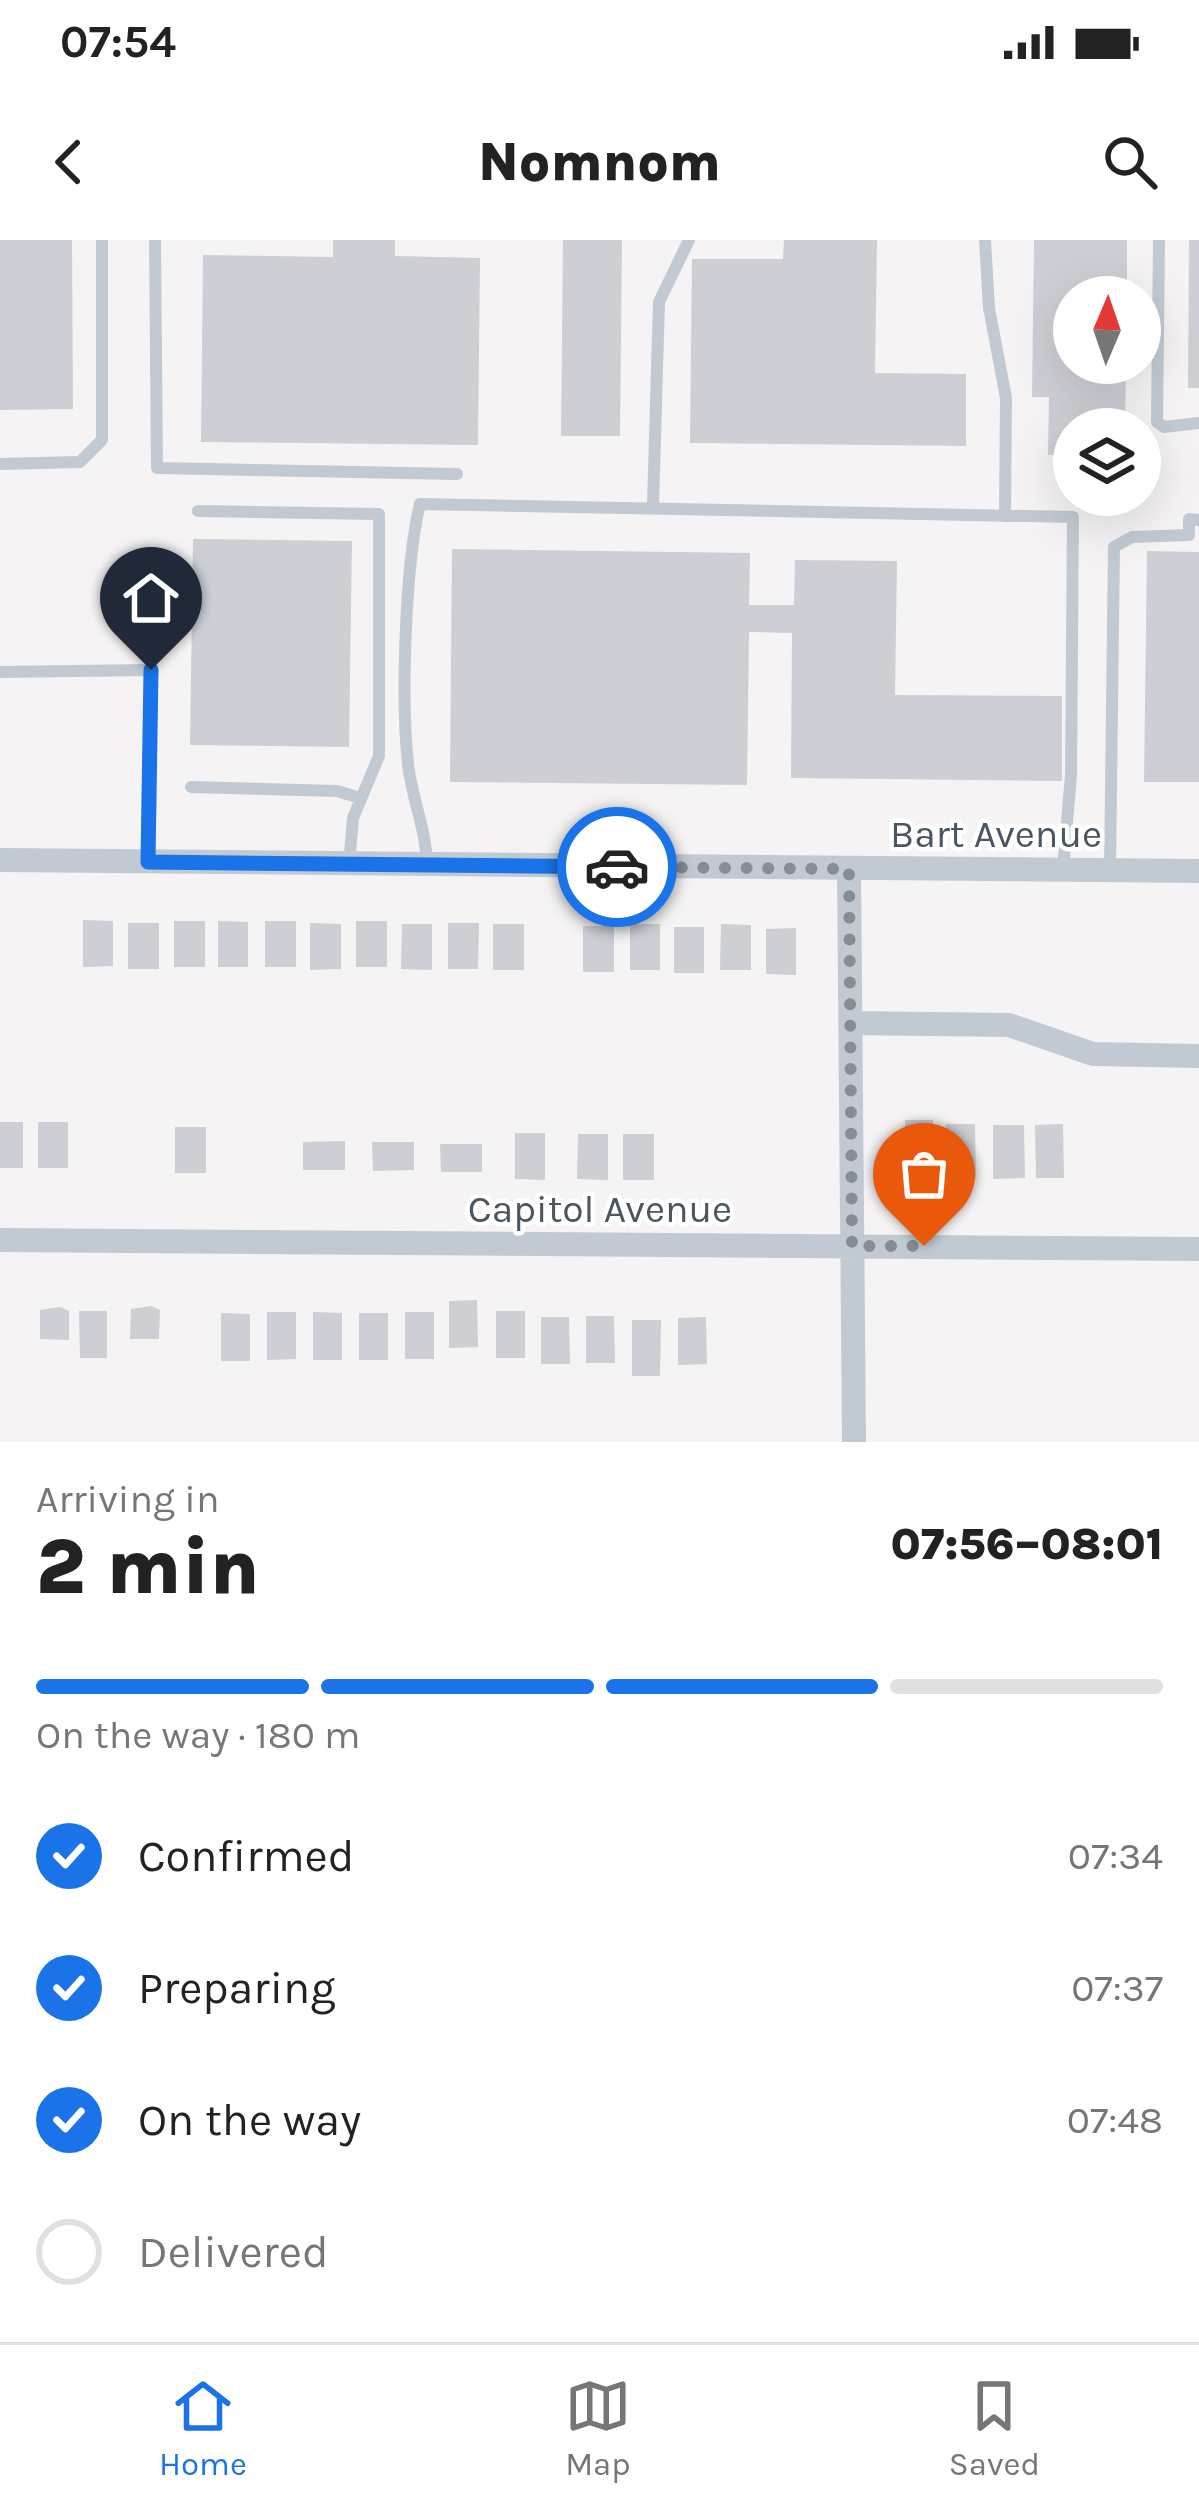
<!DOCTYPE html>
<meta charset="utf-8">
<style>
:root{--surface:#fff;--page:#f2f2f2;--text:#222;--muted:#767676;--line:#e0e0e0;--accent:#1a73e8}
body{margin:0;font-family:Karla,sans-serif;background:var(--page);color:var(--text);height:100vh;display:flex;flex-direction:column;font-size:45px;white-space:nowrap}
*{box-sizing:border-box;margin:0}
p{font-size:39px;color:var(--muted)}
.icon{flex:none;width:66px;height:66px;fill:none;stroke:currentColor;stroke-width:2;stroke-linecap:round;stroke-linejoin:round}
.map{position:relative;height:1202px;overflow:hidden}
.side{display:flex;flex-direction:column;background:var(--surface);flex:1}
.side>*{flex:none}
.needle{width:78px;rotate:2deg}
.buttons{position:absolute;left:1053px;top:36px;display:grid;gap:24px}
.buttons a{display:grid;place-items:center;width:108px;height:108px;border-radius:50%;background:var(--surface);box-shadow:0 12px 48px #0002;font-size:60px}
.pin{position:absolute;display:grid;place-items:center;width:102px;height:102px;color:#fff;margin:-123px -51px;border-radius:50% 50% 50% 0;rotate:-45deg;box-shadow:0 0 12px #0007}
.pin .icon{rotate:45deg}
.courier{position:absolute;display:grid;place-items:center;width:120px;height:120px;margin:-60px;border:9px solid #1a73e8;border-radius:50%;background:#fff;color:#222;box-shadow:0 3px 15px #0007}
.overview em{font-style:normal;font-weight:800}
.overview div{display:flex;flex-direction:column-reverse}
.overview{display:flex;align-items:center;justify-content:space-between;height:204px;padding:0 36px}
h1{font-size:78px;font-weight:800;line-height:90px}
.bar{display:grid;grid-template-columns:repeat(4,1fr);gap:18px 12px;align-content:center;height:144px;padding:0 36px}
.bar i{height:15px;border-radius:9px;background:var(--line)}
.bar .current{background:var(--accent)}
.bar p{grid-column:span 4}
ol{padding:0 36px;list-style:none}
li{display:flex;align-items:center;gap:36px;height:132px}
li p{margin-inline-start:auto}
li .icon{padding:12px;border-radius:50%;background:var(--accent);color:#fff;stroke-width:4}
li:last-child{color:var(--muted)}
li i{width:66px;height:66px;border:6px solid var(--line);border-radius:50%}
.status{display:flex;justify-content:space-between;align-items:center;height:84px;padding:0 60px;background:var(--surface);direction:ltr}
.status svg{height:33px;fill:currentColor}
header{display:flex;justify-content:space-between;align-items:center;height:156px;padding:0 36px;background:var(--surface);font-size:54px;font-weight:800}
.menu{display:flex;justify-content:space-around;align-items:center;height:168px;border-top:3px solid var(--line);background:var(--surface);font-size:33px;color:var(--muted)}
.menu a{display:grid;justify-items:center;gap:6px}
.menu .current{color:var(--accent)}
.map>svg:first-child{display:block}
.building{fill:#cdcfd5}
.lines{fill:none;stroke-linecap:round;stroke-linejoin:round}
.lane{stroke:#c1cad2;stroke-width:12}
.street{stroke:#c1cad2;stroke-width:24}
.done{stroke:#868d94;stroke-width:12;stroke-dasharray:0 21.6}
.route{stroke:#1a73e8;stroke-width:15}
.labels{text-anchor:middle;stroke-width:9;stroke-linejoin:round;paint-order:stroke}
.street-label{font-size:39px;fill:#4a5661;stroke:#fff}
</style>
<div class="status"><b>07:54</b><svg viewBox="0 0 49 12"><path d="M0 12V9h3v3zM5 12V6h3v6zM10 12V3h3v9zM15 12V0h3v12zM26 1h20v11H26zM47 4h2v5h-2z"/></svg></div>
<header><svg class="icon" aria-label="back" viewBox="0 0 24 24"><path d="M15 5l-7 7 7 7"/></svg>Nomnom<svg class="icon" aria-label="search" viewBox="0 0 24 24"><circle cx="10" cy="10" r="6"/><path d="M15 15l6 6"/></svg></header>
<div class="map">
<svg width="1199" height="1202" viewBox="0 0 1199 1202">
<rect width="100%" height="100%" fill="#f5f3f3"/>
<!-- building -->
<path class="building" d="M0 0H72L73 169 0 170Z
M333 0H395V16L480 18 478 205 201 202 203 15 333 17Z
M563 0H622L620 196H561Z
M784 0H877L875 133 966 134V206L690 203 692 19H783Z
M1034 0H1127V57H1074V123H1126L1125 189H1074V215H1048L1049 157H1032Z
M1189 0H1199V148H1188Z
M193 299 352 301 349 507 190 505Z
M452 309 750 313 749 365H794L795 320 897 321 895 455 1062 456V541L791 538 792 393 749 392 747 545 450 542Z
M1147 311 1199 312V542H1144Z
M83 680 113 681V726L83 727Z
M174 681H205V727H174Z
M218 681 248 682V727H218Z
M265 681H296V727H265Z
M356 681H387V727H356Z
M128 683H159V729H128Z
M310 683 341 684V729L310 730Z
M448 683H479L478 729H448Z
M402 684H432V730L401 729Z
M493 684H524V730H493Z
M630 684H660V730H630Z
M721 684 751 685V730H720Z
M583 686H614V732H583Z
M674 687H704V733H674Z
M796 688V735L766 734V689Z
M905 880H933L934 934H905Z
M0 882H23V928H0Z
M38 882H68V928H38Z
M946 884H975L976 938H947Z
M1063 884 1064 938H1036L1035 885Z
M993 885H1024L1025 938 993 939Z
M175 887H206V933H175Z
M515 893H545V940L515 939Z
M578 894H608V940L577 939Z
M623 894H654V940H623Z
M345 901V930H303V902Z
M372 902H414V930L373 931Z
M440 904H482V932H441Z
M477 1060 478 1107 449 1108V1061Z
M151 1066 160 1070 159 1099H130L131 1069Z
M60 1067 69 1071V1100L40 1099V1070Z
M79 1071H107V1118H80Z
M496 1071H525V1118H496Z
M267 1072H296V1119L267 1120Z
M313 1072 342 1073V1120H313Z
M405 1072H434V1119H405Z
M221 1073 250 1074V1121H221Z
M359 1073H388V1120H359Z
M586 1076H614L615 1123H586Z
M541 1077H569L570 1124H541Z
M706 1077 707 1124 678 1125V1078Z
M632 1080H661L660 1136H632Z"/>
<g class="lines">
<!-- lane -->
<path class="lane" d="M155 0 157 228 457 234
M985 0 989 68 1006 158 1005 276
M1159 0 1157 182 1164 187 1199 183
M0 224 80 222 102 200V0
M653 265 659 62 689 0
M198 271 379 274V516L353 578 349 625
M0 432 151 430 148 620
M191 547 337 551 360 558
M427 624C426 589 412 559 408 524 401 460 405 325 420 264L1073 277 1071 535 1063 629
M1110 629 1114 307 1132 297 1189 295V279L1199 280"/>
<!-- street -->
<path class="street" d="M0 620 1199 631
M849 629 854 1202
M850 783 1009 785 1093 814 1199 816
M0 1000 1199 1009"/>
</g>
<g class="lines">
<!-- done -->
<path class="done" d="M617 627 849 629 852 1006H924"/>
<!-- route -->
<path class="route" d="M151 430 148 622 617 627"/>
</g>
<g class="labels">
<!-- street labels -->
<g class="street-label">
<text x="996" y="607">Bart Avenue</text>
<text x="600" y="982">Capitol Avenue</text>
</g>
</g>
</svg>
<div class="buttons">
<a><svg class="needle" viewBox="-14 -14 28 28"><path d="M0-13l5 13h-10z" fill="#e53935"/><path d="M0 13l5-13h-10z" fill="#767676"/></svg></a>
<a><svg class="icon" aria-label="layers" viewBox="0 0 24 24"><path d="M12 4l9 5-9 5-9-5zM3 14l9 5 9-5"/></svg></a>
</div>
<div class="pin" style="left:924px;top:1006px;background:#ea580c"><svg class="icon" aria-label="bag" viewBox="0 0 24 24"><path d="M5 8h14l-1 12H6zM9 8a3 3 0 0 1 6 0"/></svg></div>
<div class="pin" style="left:151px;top:430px;background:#1f2937"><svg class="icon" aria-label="home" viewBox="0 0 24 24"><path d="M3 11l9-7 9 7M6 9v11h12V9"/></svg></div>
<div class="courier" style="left:617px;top:627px"><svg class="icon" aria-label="car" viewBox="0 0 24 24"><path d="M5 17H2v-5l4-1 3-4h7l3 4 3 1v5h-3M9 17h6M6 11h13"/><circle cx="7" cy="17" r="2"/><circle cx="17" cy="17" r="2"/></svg></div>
</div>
<section class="side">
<div class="overview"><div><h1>2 min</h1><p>Arriving in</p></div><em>07:56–08:01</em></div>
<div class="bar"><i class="current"></i><i class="current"></i><i class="current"></i><i></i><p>On the way · 180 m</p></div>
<ol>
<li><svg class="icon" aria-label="check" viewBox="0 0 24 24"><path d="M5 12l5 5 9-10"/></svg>Confirmed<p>07:34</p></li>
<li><svg class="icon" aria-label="check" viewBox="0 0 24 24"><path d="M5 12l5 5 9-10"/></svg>Preparing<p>07:37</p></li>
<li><svg class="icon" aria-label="check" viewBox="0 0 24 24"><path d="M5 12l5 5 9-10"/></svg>On the way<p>07:48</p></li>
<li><i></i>Delivered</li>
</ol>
</section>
<nav class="menu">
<a class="current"><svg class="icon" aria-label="home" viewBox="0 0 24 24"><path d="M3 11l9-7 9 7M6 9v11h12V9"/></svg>Home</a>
<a><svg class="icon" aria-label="map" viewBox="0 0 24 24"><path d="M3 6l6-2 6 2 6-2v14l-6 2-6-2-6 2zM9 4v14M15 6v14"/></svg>Map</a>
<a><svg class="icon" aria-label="saved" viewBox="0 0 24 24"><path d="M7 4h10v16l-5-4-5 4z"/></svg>Saved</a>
</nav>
